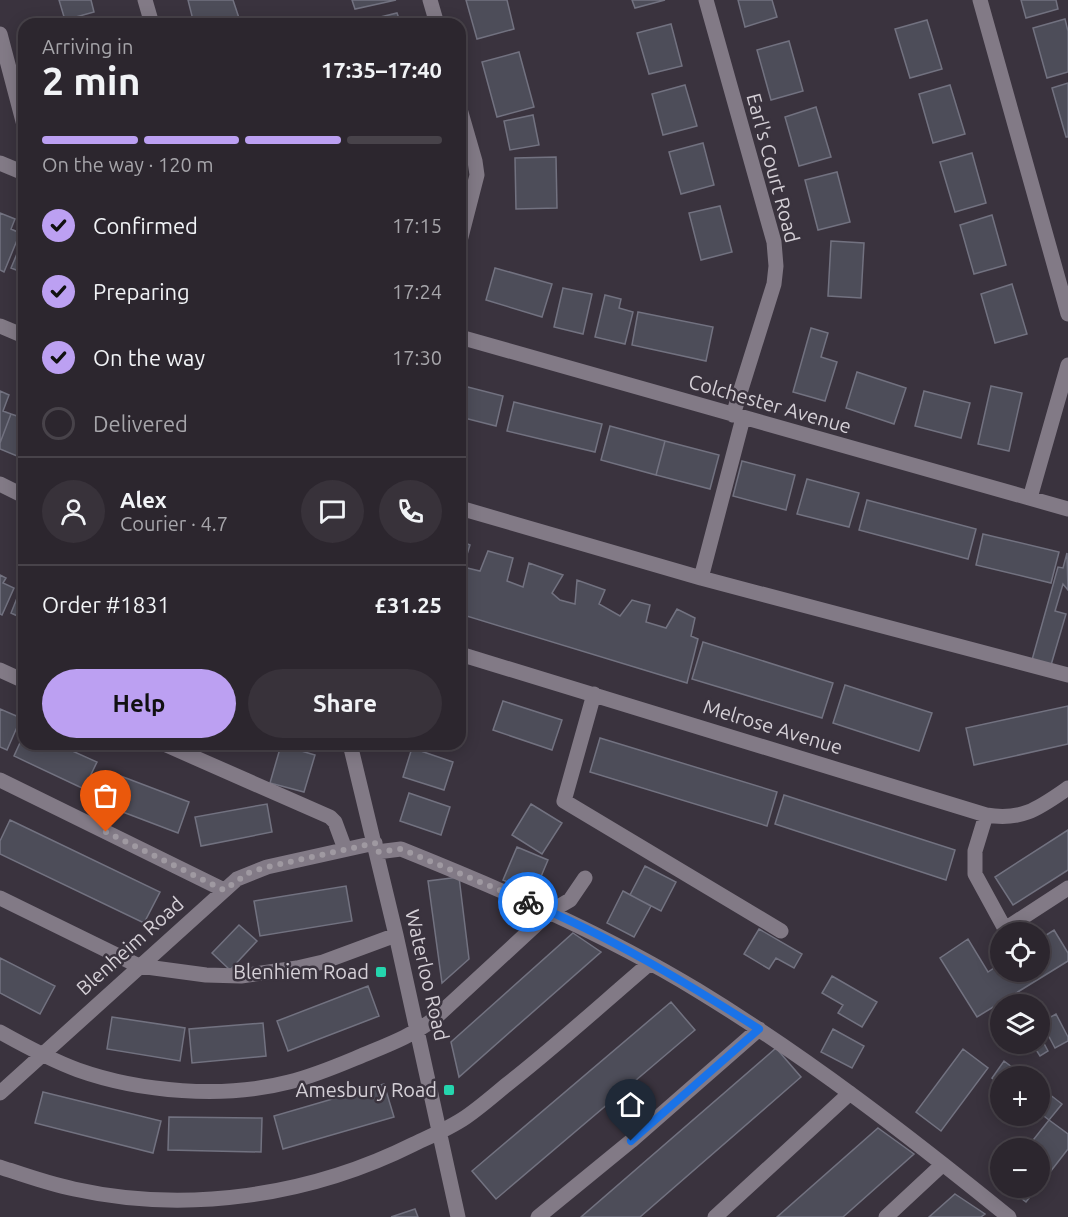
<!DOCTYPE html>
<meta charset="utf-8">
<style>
:root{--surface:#2c262e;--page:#38323a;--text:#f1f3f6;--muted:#a6a5aa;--line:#48434a;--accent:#bca0f2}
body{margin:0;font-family:Ubuntu,sans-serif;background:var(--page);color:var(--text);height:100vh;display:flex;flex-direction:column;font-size:22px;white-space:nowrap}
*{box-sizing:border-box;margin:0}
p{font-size:20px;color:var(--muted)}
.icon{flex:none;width:33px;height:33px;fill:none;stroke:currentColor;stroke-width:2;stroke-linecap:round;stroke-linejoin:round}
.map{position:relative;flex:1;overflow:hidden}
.drawer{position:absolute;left:18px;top:18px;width:448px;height:732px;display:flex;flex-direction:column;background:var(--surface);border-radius:18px;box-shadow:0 3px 15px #0003,0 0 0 2px var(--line)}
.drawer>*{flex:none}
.tools{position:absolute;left:990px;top:922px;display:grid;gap:12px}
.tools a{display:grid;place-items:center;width:60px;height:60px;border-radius:50%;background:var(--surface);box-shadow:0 3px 15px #0003,0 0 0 2px var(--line);font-size:30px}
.pin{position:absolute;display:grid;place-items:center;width:51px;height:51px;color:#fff;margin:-62px -26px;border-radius:50% 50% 50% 0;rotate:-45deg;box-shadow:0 0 6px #0007}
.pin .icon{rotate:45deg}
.courier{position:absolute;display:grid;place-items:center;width:60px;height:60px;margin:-30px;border:4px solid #1a73e8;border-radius:50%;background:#fff;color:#222;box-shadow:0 2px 8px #0007}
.summary em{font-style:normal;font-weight:700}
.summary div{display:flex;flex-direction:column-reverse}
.summary{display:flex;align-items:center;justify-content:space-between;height:102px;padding:0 24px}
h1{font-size:39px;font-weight:700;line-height:45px}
.bar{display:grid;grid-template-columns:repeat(4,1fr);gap:9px 6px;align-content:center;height:72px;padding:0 24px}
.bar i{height:8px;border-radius:4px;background:var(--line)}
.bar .active{background:var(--accent)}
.bar p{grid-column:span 4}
.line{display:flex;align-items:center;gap:15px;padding:0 24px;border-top:2px solid var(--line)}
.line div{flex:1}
.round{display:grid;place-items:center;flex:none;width:63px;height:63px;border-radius:32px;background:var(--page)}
ol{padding:0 24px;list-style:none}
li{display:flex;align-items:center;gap:18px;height:66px}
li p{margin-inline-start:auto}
li .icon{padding:6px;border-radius:50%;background:var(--accent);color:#111;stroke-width:4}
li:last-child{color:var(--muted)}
li i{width:33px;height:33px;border:3px solid var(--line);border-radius:50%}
.button{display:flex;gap:12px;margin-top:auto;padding:12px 24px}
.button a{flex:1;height:69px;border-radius:36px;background:var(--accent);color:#111;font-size:24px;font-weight:700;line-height:69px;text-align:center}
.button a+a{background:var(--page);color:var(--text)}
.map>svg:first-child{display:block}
.building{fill:#4d4d59;stroke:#727280;stroke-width:1.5}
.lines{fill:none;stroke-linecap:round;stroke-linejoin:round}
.minor{stroke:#827a86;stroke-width:15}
.done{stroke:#9f99a1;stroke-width:6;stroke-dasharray:0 10.8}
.route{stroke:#1a73e8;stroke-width:8}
.poi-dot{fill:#25d5ae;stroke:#3a333e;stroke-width:2}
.labels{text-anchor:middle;stroke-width:5;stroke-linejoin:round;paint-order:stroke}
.street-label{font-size:20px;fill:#d5d0d7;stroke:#3a333e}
.poi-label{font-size:20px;fill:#d5d0d7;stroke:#3a333e;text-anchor:end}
</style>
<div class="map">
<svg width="1068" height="1217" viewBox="0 0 1068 1217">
<rect width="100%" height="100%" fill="#3a333e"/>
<!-- building -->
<path class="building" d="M59 0H91L94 12 65 20Z
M188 0H233L241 24H194Z
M352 0H396L355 9Z
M466 0H507L514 29 477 39Z
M632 0H665L635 8Z
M738 0H772L777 17 745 27Z
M1021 0H1056L1058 9 1026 18Z
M397 13 401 24H352Z
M1065 19 1068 31V72L1047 78 1033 28Z
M927 20 942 69 910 78 895 29Z
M671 24 682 66 649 74 637 33Z
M789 41 803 91 771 100 757 50Z
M519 52 534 107 497 117 482 62Z
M1068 83V137H1066L1052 88Z
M685 85 697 126 663 135 652 94Z
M950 85 965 134 933 143 919 94Z
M816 107 831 157 799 166 785 117Z
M533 115 539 145 510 150 504 121Z
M703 143 714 185 681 194 669 152Z
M972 153 986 203 955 212 940 162Z
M556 157 557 208 516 209 515 158Z
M837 172 850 222 818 230 805 180Z
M720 206 732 252 701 260 689 213Z
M0 213 15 219 11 229 20 233 4 272 0 270Z
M992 215 1006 265 974 274 960 225Z
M24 237V273L11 268Z
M831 241 864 243 861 298 828 296Z
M495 268 552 284 542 317 486 300Z
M1012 284 1027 334 995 343 981 294Z
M563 288 592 294 583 334 554 327Z
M605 295 621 299 619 308 633 312 625 344 595 337Z
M638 312 713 327 706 361 632 345Z
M811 328 828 333 821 357 837 362 825 401 793 392Z
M857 372 906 388 894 424 846 408Z
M460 385 503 396 496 426 460 417Z
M991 386 1022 393 1009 451 978 444Z
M0 391 9 395 3 411 11 414 0 443Z
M924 391 970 403 961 438 915 426Z
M514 402 602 424 595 452 507 431Z
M24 407V439L17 456 0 449V443L11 414 20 417Z
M610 426 665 441 656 475 601 460Z
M665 441 719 455 710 489 656 475Z
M742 461 795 475 786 510 733 496Z
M807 479 859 493 849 527 797 514Z
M867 500 976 529 968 559 859 530Z
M983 534 1059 552 1051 583 976 565Z
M460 541 470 545 463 567 480 571 488 551 513 558 507 581 523 587 529 563 563 575 552 593 560 600 575 604 577 580 605 590 599 604 620 616 632 600 650 605 646 622 666 628 677 609 695 618 691 636 698 639 687 683 460 614Z
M1067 553 1068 590 1063 584 1055 611 1066 614 1051 665 1032 660 1058 567 1063 568Z
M0 575 6 578 3 583 14 588 2 615 0 614Z
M23 583 24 584V619L11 613Z
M703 642 833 683 822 718 692 679Z
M845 685 932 713 919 751 833 723Z
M503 701 562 720 552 750 493 730Z
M1068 706V744L974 765 966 728Z
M0 709 21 718 7 750 0 747Z
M24 734V744H57L97 762 84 789 14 756Z
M600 738 777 792 767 826 590 772Z
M281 745 315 755 304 792 270 783Z
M412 748 453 762 444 790 403 777Z
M118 775 189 802 178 833 107 806Z
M409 793 450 807 441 835 400 821Z
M784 795 955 850 946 880 775 824Z
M267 804 272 832 201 846 195 817Z
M531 804 562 823 542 854 512 835Z
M10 820 160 892 144 923 0 854V841Z
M1068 830V870L1013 905 995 877Z
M517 847 548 860 534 893 503 880Z
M645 866 676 882 661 911 630 895Z
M459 877 469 959 442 983 428 881Z
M346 886 352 921 260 936 254 901Z
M623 891 651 906 634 937 607 923Z
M239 925 257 941 230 970 212 953Z
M759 929 802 954 794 968 776 958 769 969 744 954Z
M1054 930 1068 953V961L977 1017 940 958 968 939 988 972 1000 964V972H1040V939Z
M573 933 601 952 459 1077 451 1042Z
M0 958 55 986 40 1014 0 993Z
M832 976 877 1002 862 1027 838 1013 843 1005 822 993Z
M368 986 379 1016 288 1051 277 1021Z
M671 1002 695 1030 496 1199 472 1171Z
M1056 1014 1068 1037V1041L1055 1048 1047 1033 1040 1036 1048 1051 1040 1056 1035 1048 1028 1052 1024 1044H1040V1023Z
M112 1017 185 1028 180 1061 107 1049Z
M263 1023 266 1056 192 1063 189 1029Z
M833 1029 864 1046 852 1068 821 1052Z
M776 1048 801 1077 640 1217H581Z
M963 1049 988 1068 941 1131 916 1112Z
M1004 1061 1025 1077H1000V1084L992 1078Z
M384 1084 394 1117 283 1149 274 1116Z
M1040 1087 1062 1104 1049 1120 1040 1113Z
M43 1092 161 1121 153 1153 35 1123Z
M169 1117 262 1118 261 1152 168 1150Z
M1049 1120 1068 1134V1149L1040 1185V1149H1026Z
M878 1128 914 1154 843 1217H777Z
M1008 1188H1037L1026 1202Z
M955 1194 985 1214 981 1217H929Z
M415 1209 418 1217H391Z"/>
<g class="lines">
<!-- minor -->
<path class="minor" d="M145 0 152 24
M430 0 437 24
M706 0 774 242 776 266 774 284 733 415
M980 0 1068 314
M0 34 24 125
M460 109 475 161 477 175 460 241
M0 163 24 173
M0 326 24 336
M460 337 1068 509
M0 484 24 496
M1030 498 1068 365
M460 508 701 578 743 418
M701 578 1068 675
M460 654 986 815C1023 821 1039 808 1068 788
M0 670 24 681
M594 694 564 801 781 931
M164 744 330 817 335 822 345 849
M350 744 396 935 458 1217
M0 780 224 890
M986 815 975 851V874L1005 929 1068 888
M377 852 401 849C503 890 603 933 697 990 807 1057 909 1136 1009 1217
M0 898 139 966 206 975 241 976 297 968 323 962 396 935
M0 1032C25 1046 51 1060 78 1070 140 1092 224 1099 289 1082 314 1076 337 1066 361 1056 387 1045 412 1036 434 1019L551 911 570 900 585 878
M0 1093 237 879 267 867 375 843
M0 1167C24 1175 49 1184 74 1189 187 1214 310 1196 414 1144 431 1136 450 1128 466 1117 479 1108 492 1097 505 1086 555 1047 602 1004 650 963
M538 1217 631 1141 759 1029
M715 1217 850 1093
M886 1217 943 1164"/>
</g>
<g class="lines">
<!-- done -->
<path class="done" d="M106 832 224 890 250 872 267 867 375 843 377 852 401 849 528 902"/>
<!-- route -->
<path class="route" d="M528 902C609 936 685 982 759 1029L631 1141"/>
</g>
<!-- markers -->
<g class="poi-dot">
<rect x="375" y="966" width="12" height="12" rx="3"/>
<rect x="443" y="1084" width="12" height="12" rx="3"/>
</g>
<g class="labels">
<!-- street labels -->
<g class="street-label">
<text transform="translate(773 168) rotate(75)" y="7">Earl's Court Road</text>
<text transform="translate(770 404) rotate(16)" y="7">Colchester Avenue</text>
<text transform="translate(773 727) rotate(17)" y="7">Melrose Avenue</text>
<text transform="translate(130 946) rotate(-42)" y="7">Blenheim Road</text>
<text transform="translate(427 975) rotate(77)" y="7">Waterloo Road</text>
</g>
<!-- poi labels -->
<g class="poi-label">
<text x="369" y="979">Blenhiem Road</text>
<text x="437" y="1097">Amesbury Road</text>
</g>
</g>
</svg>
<div class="tools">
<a><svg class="icon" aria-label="locate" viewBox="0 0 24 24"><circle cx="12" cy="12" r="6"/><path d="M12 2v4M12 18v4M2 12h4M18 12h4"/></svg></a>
<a><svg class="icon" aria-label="layers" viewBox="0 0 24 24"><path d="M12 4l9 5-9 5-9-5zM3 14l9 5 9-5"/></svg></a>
<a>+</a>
<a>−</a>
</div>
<div class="pin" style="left:106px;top:832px;background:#ea580c"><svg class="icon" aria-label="bag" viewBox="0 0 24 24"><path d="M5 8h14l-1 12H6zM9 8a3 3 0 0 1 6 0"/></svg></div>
<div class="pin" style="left:631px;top:1141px;background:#1f2937"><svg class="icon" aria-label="home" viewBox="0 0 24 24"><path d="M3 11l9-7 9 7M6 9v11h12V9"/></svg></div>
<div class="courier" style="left:528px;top:902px"><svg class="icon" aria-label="bike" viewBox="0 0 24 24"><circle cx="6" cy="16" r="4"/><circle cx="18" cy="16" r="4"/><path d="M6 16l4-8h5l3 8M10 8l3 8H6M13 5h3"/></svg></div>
<section class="drawer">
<div class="summary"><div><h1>2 min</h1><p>Arriving in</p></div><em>17:35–17:40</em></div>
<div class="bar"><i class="active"></i><i class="active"></i><i class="active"></i><i></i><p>On the way · 120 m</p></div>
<ol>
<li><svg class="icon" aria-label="check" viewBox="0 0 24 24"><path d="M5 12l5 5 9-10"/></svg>Confirmed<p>17:15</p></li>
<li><svg class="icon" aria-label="check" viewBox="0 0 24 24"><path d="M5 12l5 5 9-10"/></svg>Preparing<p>17:24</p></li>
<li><svg class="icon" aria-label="check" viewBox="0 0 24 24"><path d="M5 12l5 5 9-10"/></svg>On the way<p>17:30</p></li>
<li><i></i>Delivered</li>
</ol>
<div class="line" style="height:108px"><a class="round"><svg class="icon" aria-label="person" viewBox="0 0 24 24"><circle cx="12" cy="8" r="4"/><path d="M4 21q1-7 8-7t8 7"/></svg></a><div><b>Alex</b><p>Courier · 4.7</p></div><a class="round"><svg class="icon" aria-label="chat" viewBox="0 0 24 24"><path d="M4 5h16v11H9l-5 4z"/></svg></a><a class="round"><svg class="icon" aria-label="phone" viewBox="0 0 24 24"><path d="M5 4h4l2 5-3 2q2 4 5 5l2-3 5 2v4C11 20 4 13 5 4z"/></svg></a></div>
<div class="line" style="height:78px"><div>Order #1831</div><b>£31.25</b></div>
<div class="button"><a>Help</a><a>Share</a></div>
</section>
</div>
